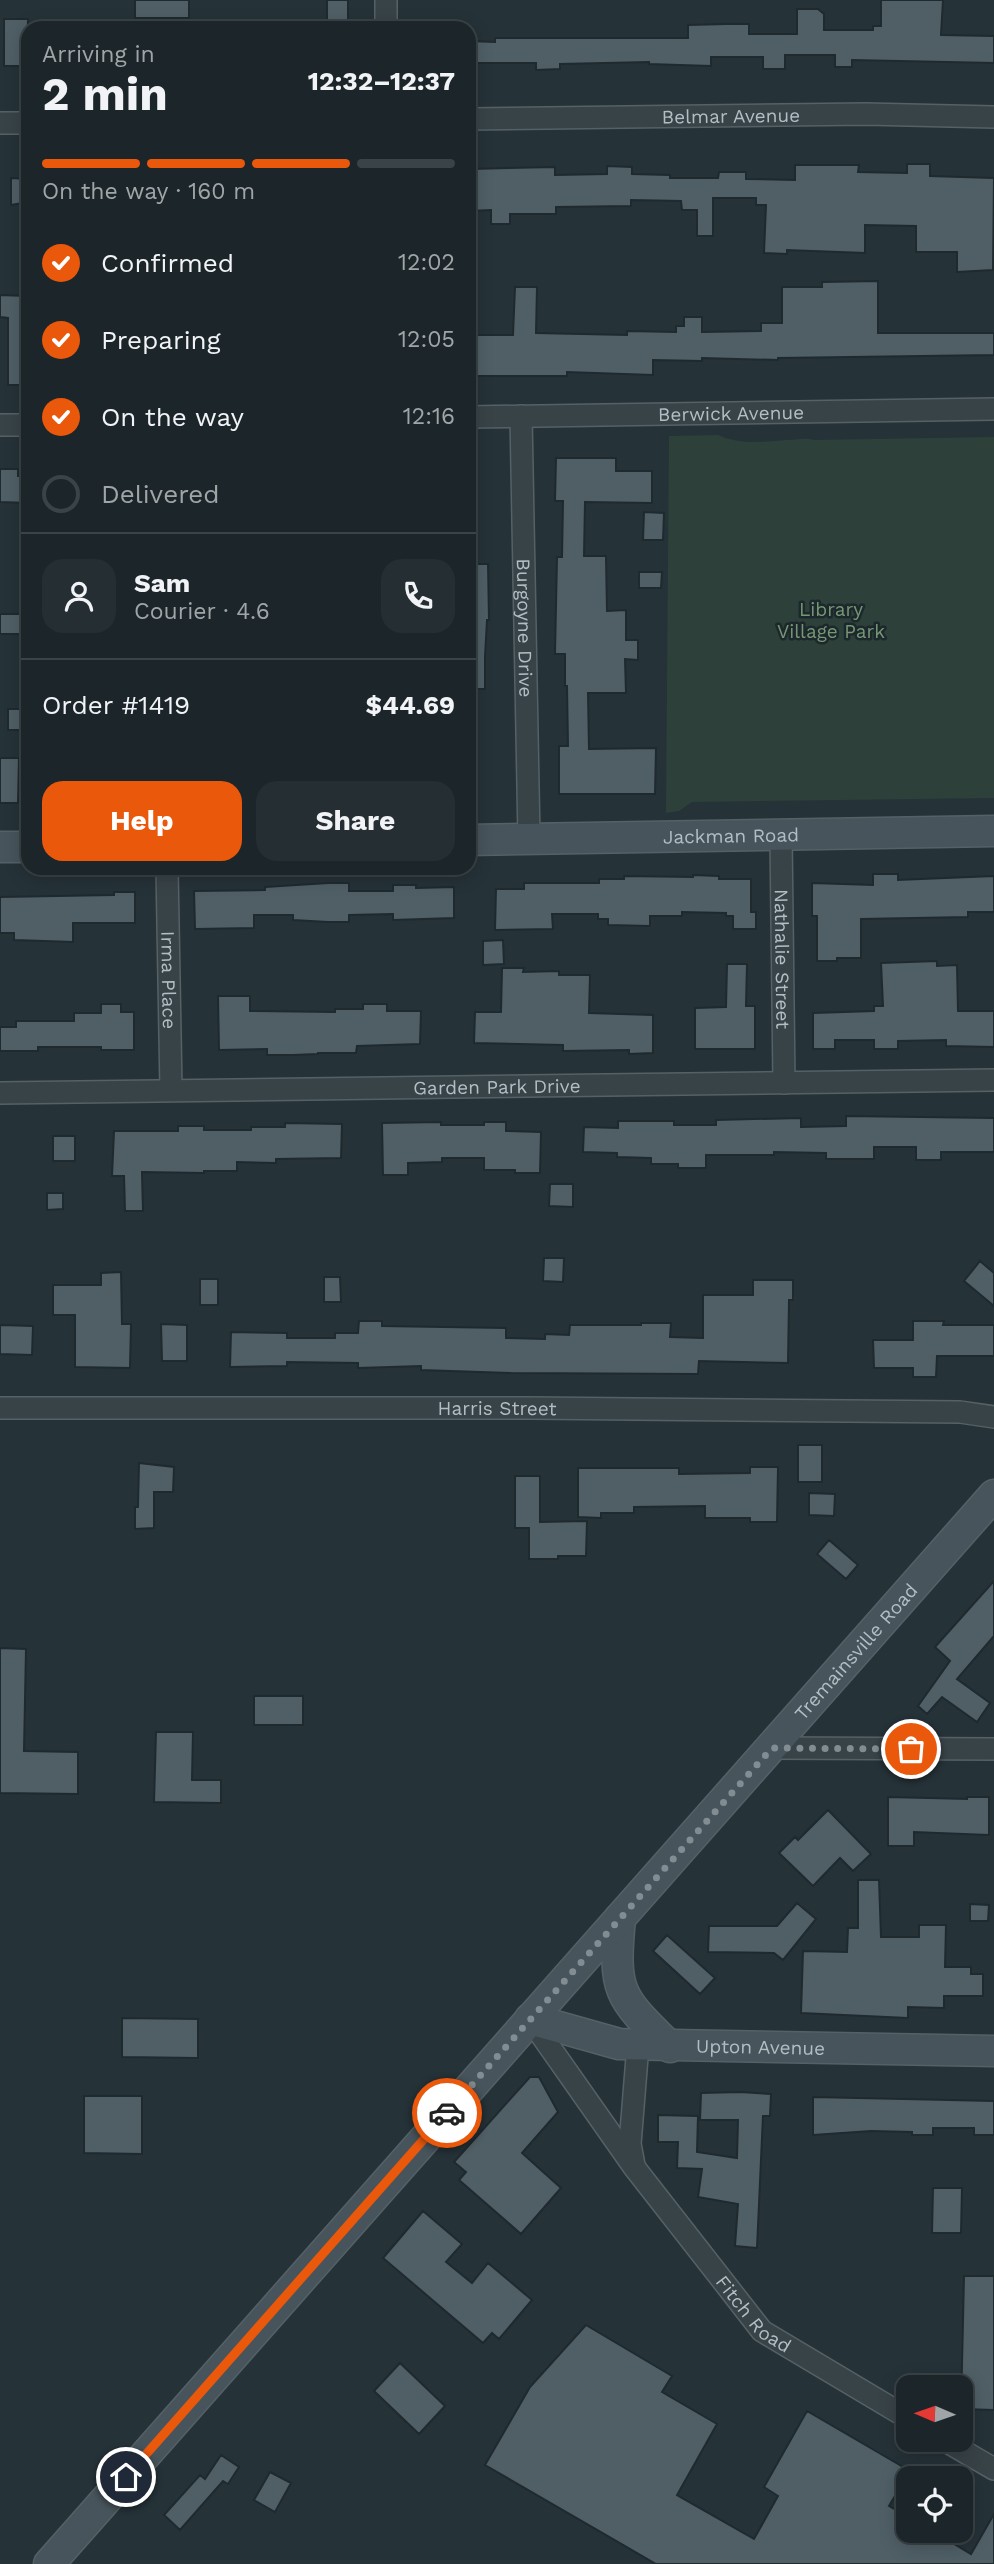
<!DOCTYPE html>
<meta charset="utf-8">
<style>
:root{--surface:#1c262a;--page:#252e32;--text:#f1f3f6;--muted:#a0a5a8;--line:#3a4347;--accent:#ea580c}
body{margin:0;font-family:"Work Sans",sans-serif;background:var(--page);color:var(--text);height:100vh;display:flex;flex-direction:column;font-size:26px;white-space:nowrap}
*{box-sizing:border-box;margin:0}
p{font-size:23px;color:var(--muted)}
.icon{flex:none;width:38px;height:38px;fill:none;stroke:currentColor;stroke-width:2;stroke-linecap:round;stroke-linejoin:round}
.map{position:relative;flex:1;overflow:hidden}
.details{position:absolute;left:21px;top:21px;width:455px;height:854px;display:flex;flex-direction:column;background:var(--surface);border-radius:21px;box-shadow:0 4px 18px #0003,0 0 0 2px var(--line)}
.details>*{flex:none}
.needle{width:46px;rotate:272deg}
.tools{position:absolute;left:896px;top:2375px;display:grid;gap:14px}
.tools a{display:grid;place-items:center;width:77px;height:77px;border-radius:14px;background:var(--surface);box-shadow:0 4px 18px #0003,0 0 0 2px var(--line);font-size:35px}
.pin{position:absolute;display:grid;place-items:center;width:60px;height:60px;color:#fff;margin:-30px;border:4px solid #fff;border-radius:50%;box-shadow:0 2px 7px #0007}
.courier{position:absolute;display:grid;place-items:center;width:70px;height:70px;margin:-35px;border:5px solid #ea580c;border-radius:50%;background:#fff;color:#222;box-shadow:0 2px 9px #0007}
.headline em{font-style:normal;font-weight:700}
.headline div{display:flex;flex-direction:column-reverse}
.headline{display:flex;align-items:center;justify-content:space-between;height:119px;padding:0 21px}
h1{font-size:46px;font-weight:700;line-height:52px}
.bar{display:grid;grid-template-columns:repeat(4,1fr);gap:10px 7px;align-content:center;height:84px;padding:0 21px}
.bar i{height:9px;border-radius:5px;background:var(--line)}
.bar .selected{background:var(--accent)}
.bar p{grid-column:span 4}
.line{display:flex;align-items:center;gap:18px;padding:0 21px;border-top:2px solid var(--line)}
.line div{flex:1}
.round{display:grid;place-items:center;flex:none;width:74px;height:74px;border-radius:21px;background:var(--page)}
ol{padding:0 21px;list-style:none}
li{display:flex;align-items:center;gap:21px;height:77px}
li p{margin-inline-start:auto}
li .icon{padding:7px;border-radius:50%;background:var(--accent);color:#fff;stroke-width:4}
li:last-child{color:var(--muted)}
li i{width:38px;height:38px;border:4px solid var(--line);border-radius:50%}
.primary-button{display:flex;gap:14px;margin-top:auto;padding:14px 21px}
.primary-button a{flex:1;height:80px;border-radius:21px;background:var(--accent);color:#fff;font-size:28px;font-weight:700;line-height:80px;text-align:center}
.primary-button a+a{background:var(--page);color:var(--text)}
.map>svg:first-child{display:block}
.green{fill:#2d403a}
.building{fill:#505f66;stroke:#1f2a2f;stroke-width:2}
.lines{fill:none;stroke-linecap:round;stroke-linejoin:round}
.street-casing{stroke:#566166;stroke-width:24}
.secondary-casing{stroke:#566166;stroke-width:33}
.street{stroke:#384348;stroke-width:21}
.secondary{stroke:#47545b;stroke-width:30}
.done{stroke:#818d93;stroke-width:7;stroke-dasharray:0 12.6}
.route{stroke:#ea580c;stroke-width:9}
.labels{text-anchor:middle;stroke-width:5;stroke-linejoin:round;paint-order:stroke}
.street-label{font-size:19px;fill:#b3bec4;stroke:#1d282d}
.park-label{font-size:19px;fill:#769774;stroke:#1d282d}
</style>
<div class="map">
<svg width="994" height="2564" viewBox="0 0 994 2564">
<rect width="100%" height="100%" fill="#253238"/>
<!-- green -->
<path class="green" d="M718 435C739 445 764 442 786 440 796 440 804 437 814 440L994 437V798L692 802 679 811 666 813 669 436Z"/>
<!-- building -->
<path class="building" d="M135 0H189V18H135Z
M327 0H348V28H327Z
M881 0H943L941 35 994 36V63L852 60V67H835V55H785V69H763V57H711V66L649 64V62L560 64V69L536 70V63H469V41L495 42V38H688V25L726 24H749V34H797V9H818L824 14V30H873V26H881Z
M4 19H28L27 66H4Z
M907 164H930V176L994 178 993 270 957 272V252H916V226L865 225V253L787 250V254L764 253 766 205H756V198H713V236H697V210H682L681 201 631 200V206L556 207V214H510V224H491V210L469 211V169L555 167V175L607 174V166L632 167V174L670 175V178H718L719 172H746V179L795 180V165H859L858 172 907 173Z
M11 178 28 179V202L11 205Z
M878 281V333H994V355L778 358V360L702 358V361L653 360V375L567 372V376H469V335H513L515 287H537L536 333 627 335V331L676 332V326H684V317H702V332L761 331V323H782V287H822V282Z
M0 295 28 296V385H8V318L0 317Z
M556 458H616V471H652V503L585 502 584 556H606L607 611 626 610V640H638V660L625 659 626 693H588L589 749 656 748 655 794H559V746H568L567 686H565V654H555L557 557H562L563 501H555Z
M0 469H18V476H28V503L0 502Z
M644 512 664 513 663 540H643Z
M469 564H488L489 620H487L485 657V689H469Z
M639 572H662L661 588H639Z
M0 614H22V634H0Z
M8 709H24V730H8Z
M0 758H19L18 803H0Z
M873 874H898V880L994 876V912H968V917L861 919V958H837V961H817V916H812V883L873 885Z
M693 875 719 876V879H751V912H756V929H733V916H726V913L682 912V916H650V926L608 925V919H598V914H552L553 929 495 930 496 889H524V883H599V879H624V876L693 877Z
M328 883H349V891H393V885H416V888L454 887V918L393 920V914L349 915V922H328L293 920V915H254V928L195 929 194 891 265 890V887Z
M114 892H135V923H73V942L14 940V933H0V897L114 895Z
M503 940 504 964 483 965V941Z
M937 961V966L957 965 958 1011H994V1047L946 1046V1040L898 1041V1049H874V1040H835V1049H813V1013L874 1011V1006H883L881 963Z
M727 964H747L746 1006H755V1049H695V1008L726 1007Z
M502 968H524L523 972 559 971V975H590L589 1013 653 1015V1053L629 1054V1050L563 1051V1045L474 1043 475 1012H501Z
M218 996H250V1011L335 1012V1009H363V1004H387V1011H421L420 1044 357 1046 356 1053H318V1054L293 1055H267V1049L219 1050Z
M101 1004H121V1012H134V1050H101V1047H38V1051H0V1027H16V1021H74V1013H101Z
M846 1116 994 1118V1152H941V1160H916V1147H874V1159H826V1153L774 1152V1155H706V1168H678V1164H651V1158L617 1157V1153L583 1152 584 1127 618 1128V1121H674V1125H716V1120L801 1118V1127L846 1126Z
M441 1122V1125H484V1122H506V1131L541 1132 540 1173H515V1170H484V1158H442V1162L408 1163V1175H383L382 1123Z
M285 1123 342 1124 341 1158 276 1159V1163L237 1162V1171H204V1173L142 1172 143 1211H125L124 1176H112L114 1131H178V1126H204V1130H251V1127H285Z
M53 1136H75V1161H53Z
M550 1184H573V1207L549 1206Z
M47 1193H63V1209L47 1210Z
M544 1258H564L563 1282 543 1281Z
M980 1261 994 1273V1306L964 1281Z
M121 1272 122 1324H131L130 1368 75 1367V1315H53V1285H101V1273Z
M324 1277H340L341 1302H324Z
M200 1279H218V1305H200Z
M753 1280H793V1300H789L788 1363 699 1361 698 1374 511 1373 421 1370V1366L358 1368V1363L287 1362V1366L230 1367 231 1332 287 1333V1338H335V1333H358L359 1321H382V1326L506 1328V1338L545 1339V1334L569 1335 570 1325H641V1323H671L670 1337 703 1338V1295H753Z
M913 1321H944L943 1325H994V1356H937L936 1377H913V1368H874L873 1340H913Z
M161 1324 187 1325V1361H162Z
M0 1325 33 1326 32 1355 0 1354Z
M798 1445H822V1482H798Z
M139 1463 174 1467 173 1492H154V1528L135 1529V1507H138Z
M750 1467H778L777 1522H750V1518H705V1506L634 1507V1513H601V1518L578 1517V1468H679V1474L750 1473Z
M515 1476H540V1522L587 1521 586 1556H558V1559H529V1528H515Z
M809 1493 835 1494 834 1516 809 1515Z
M829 1540 858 1565 846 1579 817 1554Z
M994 1581V1636L957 1679 990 1703 977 1722 942 1697 927 1714 918 1706 950 1661 935 1647Z
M0 1648 26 1649 24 1751 78 1752V1794L0 1793Z
M254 1696H303V1725H254Z
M156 1732H193L192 1780H221V1803L154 1802Z
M888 1797 967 1799V1797H989V1835L914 1832V1846H888Z
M828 1810 871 1854 853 1871 840 1858 813 1886 779 1853 795 1837 798 1840Z
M858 1880H879L881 1937H919V1925H946L945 1967H971V1974H983V1996H944V2008L908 2007V2018L801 2013 803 1951 847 1952 848 1928H858Z
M797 1903 816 1919 783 1960 774 1953 708 1952 709 1926H777Z
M970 1904 989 1905 988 1921H970Z
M667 1935 715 1978 700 1994 653 1951Z
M122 2018 198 2019V2058L122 2057Z
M530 2077H539L558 2112 522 2153 561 2188 521 2234 459 2180 466 2172 454 2162Z
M740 2092 771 2094 770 2116H763L757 2248 735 2246 738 2204 698 2197 702 2169 677 2168 678 2142H658V2115L698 2116 697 2152 737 2158 738 2120H700L701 2093Z
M84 2096H142V2154L84 2153Z
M813 2097 994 2101V2135H974V2128H933V2135H912V2132L871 2131 813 2135Z
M933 2188H962L961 2233H932Z
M423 2211 462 2244 446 2262 472 2283 488 2263 532 2300 499 2339 492 2333 483 2343 383 2258Z
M964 2276H994V2410L961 2409Z
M586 2325 672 2376 662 2392 717 2424 677 2495 754 2539 778 2496 764 2487 807 2411 910 2471 889 2506 908 2517V2530H931L971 2554 994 2514V2564H656L485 2465 530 2387Z
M400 2363 445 2406 419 2434 374 2391Z
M221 2455 239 2467 228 2484 223 2481 180 2530 164 2515 200 2475 205 2479Z
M270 2472 291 2483 275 2512 254 2500Z"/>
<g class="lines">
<!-- street casing -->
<g class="street-casing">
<g id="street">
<path d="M386 28V0"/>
<path id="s1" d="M469 119 866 114 994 117"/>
<path d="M0 123H28"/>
<path id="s2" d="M521 416 529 839"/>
<path id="s3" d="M469 417 994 409"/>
<path d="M0 425H28"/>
<path id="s4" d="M781 835 784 1083"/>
<path id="s5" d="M167 868 171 1090"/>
<path id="s6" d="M0 1093 994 1080"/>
<path id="s7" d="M0 1408H531L960 1412 994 1417"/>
<path d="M771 1748 994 1749"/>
<path id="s8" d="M530 2019 634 2167 762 2331 908 2418"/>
<path d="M634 2165 630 2144 638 2045"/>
<path d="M944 2440 994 2469"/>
</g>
</g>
<!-- secondary casing -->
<g class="secondary-casing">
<g id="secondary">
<path id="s9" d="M469 840 994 831"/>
<path d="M0 847H28"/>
<path d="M620 1918C613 1992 618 1996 670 2047"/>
<path id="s10" d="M530 2019 619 2044 994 2051"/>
<path id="s11" d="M49 2564 994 1495"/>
</g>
</g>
<!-- street -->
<use href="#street" class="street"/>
<!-- secondary -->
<use href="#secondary" class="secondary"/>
</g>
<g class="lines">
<!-- done -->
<path class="done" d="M447 2113 772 1748 911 1749"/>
<!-- route -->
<path class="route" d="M126 2477 447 2113"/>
</g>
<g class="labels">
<!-- street labels -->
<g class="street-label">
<text dy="7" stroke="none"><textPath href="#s1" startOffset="262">Belmar Avenue</textPath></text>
<text dy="7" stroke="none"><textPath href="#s3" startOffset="262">Berwick Avenue</textPath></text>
<text dy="7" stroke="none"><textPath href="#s2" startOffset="212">Burgoyne Drive</textPath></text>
<text dy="7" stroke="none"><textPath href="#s9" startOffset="262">Jackman Road</textPath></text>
<text dy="7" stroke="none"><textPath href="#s4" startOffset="124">Nathalie Street</textPath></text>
<text dy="7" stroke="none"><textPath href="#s5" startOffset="112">Irma Place</textPath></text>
<text dy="7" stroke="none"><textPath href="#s6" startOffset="497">Garden Park Drive</textPath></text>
<text dy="7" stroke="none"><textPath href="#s7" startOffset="497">Harris Street</textPath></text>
<text dy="7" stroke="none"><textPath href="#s11" startOffset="1218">Tremainsville Road</textPath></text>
<text dy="7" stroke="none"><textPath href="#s10" startOffset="234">Upton Avenue</textPath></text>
<text dy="7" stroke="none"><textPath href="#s8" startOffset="371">Fitch Road</textPath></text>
</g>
<!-- park labels -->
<g class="park-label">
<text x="831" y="616">Library<tspan x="831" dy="22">Village Park</tspan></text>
</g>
</g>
</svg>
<div class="tools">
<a><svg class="needle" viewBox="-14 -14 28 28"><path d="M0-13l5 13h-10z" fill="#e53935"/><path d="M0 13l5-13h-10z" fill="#a0a5a8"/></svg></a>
<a><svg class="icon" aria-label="locate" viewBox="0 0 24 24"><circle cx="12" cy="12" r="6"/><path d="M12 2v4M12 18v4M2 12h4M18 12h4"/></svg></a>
</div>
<div class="pin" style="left:911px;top:1749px;background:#ea580c"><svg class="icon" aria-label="bag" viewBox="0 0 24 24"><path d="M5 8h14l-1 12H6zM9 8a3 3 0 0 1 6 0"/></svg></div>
<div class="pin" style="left:126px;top:2477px;background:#1f2937"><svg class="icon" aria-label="home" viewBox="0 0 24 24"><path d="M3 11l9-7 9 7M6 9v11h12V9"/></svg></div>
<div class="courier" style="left:447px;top:2113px"><svg class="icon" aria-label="car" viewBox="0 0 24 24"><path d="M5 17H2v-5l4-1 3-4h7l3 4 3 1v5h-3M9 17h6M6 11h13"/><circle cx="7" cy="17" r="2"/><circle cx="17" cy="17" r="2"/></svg></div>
<section class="details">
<div class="headline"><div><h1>2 min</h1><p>Arriving in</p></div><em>12:32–12:37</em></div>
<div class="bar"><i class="selected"></i><i class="selected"></i><i class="selected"></i><i></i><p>On the way · 160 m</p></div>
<ol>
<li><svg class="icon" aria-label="check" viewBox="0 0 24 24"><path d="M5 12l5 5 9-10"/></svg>Confirmed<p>12:02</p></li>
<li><svg class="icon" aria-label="check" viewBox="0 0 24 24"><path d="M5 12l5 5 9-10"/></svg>Preparing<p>12:05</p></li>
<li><svg class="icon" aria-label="check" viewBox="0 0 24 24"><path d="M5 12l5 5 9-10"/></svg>On the way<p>12:16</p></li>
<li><i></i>Delivered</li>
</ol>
<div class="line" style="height:126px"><a class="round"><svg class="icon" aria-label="person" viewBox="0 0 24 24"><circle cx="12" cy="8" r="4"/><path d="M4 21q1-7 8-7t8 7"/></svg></a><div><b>Sam</b><p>Courier · 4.6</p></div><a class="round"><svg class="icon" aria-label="phone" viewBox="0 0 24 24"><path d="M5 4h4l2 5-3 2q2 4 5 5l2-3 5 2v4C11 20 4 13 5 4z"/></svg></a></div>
<div class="line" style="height:91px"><div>Order #1419</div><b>$44.69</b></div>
<div class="primary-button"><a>Help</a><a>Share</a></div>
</section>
</div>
